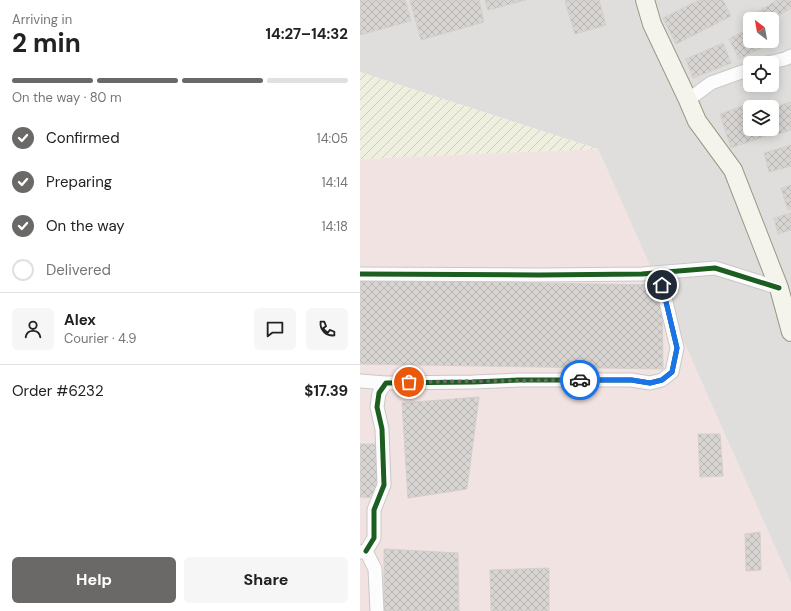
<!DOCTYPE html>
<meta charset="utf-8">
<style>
:root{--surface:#fff;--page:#f6f6f6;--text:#222;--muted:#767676;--line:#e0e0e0;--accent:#6a6968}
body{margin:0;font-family:"DM Sans",sans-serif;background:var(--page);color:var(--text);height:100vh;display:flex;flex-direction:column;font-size:15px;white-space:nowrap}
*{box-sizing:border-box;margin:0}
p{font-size:13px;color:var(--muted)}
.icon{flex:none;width:22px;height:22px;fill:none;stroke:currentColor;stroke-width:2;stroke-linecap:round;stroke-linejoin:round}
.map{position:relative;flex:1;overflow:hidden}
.drawer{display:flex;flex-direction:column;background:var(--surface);width:360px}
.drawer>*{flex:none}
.needle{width:26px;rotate:329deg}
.fabs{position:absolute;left:383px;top:12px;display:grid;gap:8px}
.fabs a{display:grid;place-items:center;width:36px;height:36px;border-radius:6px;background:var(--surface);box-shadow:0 2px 10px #0003;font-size:20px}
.pin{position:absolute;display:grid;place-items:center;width:34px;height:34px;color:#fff;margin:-17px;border:2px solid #fff;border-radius:50%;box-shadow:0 1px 4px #0007}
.courier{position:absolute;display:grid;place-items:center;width:40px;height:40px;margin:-20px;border:3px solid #1a73e8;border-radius:50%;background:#fff;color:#222;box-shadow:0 1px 5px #0007}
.headline em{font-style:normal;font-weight:700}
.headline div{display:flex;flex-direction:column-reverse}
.headline{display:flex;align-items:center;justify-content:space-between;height:68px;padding:0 12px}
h1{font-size:26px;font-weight:700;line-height:30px}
.bar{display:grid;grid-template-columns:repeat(4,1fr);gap:6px 4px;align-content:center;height:48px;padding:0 12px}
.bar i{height:5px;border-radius:3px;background:var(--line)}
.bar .active{background:var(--accent)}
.bar p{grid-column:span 4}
.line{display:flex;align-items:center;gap:10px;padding:0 12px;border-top:1px solid var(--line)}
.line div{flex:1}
.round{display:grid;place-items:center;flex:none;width:42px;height:42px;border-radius:6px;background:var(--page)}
ol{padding:0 12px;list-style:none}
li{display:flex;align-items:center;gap:12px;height:44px}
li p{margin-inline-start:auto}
li .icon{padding:4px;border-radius:50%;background:var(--accent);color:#fff;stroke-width:4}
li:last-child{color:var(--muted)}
li i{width:22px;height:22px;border:2px solid var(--line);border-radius:50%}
.primary-button{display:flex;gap:8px;margin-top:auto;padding:8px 12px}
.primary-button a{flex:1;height:46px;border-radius:6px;background:var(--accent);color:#fff;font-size:16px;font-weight:700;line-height:46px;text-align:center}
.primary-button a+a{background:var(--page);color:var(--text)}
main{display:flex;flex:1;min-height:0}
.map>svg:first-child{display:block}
.residential{fill:#dfdedc;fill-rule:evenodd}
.commercial{fill:#f1e3e1}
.farmland{fill:url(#farmland-furrows)}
.building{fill:url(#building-cross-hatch);stroke:#d3d0cc}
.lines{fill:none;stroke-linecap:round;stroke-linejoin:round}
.street-casing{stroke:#c9c8c7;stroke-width:15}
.secondary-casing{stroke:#999a82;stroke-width:20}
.street{stroke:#fdfcfc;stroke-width:13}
.secondary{stroke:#f4f4ed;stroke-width:18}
.cycleway-casing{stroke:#fff;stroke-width:8}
.cycleway{stroke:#1b5e20;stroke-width:5}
.done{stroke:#6a6968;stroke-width:4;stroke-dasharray:0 7.2}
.route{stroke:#1a73e8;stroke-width:5}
</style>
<main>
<section class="drawer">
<div class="headline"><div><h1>2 min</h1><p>Arriving in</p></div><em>14:27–14:32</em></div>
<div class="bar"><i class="active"></i><i class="active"></i><i class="active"></i><i></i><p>On the way · 80 m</p></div>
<ol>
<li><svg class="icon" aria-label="check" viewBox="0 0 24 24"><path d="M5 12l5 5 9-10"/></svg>Confirmed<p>14:05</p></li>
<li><svg class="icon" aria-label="check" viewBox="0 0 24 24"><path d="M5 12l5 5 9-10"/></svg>Preparing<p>14:14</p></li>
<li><svg class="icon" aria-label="check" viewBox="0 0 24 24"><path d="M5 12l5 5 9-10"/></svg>On the way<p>14:18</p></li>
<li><i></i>Delivered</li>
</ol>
<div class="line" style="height:72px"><a class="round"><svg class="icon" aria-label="person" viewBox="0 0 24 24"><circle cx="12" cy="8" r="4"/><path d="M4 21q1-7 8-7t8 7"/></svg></a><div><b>Alex</b><p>Courier · 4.9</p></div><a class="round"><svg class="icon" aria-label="chat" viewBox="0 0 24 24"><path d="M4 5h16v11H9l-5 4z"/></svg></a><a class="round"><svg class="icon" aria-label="phone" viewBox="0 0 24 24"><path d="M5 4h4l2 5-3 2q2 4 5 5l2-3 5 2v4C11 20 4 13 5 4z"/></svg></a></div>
<div class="line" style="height:52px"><div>Order #6232</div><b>$17.39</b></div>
<div class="primary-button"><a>Help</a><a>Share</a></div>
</section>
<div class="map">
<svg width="431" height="611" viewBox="0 0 431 611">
<defs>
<pattern id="farmland-furrows" width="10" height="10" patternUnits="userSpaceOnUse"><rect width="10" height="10" fill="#efefdf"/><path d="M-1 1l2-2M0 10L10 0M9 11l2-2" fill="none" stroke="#cdcdbf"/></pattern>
<pattern id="building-cross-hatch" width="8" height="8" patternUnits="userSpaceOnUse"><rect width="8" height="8" fill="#d7d4d2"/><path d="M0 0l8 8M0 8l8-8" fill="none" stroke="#b8b6b4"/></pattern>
</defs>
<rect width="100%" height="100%" fill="#f0eeeb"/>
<!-- residential -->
<path class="residential" d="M0 0H431V583L238 149 0 72ZM390 19H412V41H390ZM390 63H412V85H390ZM390 107H412V129H390Z"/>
<!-- commercial -->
<path class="commercial" d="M238 149 431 583V611H0V159Z"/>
<!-- farmland -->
<path class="farmland" d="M0 72 238 149 0 159Z"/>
<!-- building -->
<path class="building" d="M0 0H45L51 21 0 35Z
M50 0H119L124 22 61 40Z
M125 0H166L128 10Z
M208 0H239L246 25 215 34 205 1Z
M339 0H363L371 16 316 44 303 18Z
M417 0H431V8L412 20V19H400L396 13Z
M390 28V41H398L401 48 379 59 369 39Z
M363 43 371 63 333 78 326 59Z
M400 100 402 107H390V129H410L411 134 371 148 360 114Z
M431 102V130L419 134 412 108Z
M431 145V166L409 172 404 153Z
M431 185V209L428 210 421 188Z
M431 213V230L418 234 414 218Z
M0 280 302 285 303 369 0 364Z
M119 397 107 489 48 498 42 403Z
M338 434H360L363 476 340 477Z
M0 444H19L17 498 0 497Z
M400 532 401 570 386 571 385 534Z
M24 549 98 553 99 611H24Z
M189 568V611H131L130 570Z"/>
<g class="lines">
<!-- street casing -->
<g class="street-casing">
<path id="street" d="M407 63 425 59 431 56
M328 100 351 83 390 69
M0 274 179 275 282 274 355 268 419 288
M0 381 26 383
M6 551 14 538V510L24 485 22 429 17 407 19 393 26 383 113 382 159 380H271L290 383 302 380 312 372 317 348 302 285
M0 552 6 551 15 569 17 611"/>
</g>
<!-- secondary casing -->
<g class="secondary-casing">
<path id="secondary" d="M285 0 292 24 328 100 337 121 373 170 419 288 431 332"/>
</g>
<!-- street -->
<use href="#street" class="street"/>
<!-- secondary -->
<use href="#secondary" class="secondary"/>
<!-- cycleway casing -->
<g class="cycleway-casing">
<path id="cycleway" d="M0 274 179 275 282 274 355 268 419 288
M6 551 14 538V510L24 485 22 429 17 407 19 393 26 383 113 382 159 380H271L290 383 302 380 312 372 317 348 302 285"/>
</g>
<!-- cycleway -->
<use href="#cycleway" class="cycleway"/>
</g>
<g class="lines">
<!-- done -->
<path class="done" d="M49 382 220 380"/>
<!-- route -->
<path class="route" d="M220 380H272L290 383 302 380 312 372 317 348 302 285"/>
</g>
</svg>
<div class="fabs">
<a><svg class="needle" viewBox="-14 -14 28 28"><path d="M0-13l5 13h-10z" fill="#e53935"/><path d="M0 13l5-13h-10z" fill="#767676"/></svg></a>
<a><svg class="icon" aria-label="locate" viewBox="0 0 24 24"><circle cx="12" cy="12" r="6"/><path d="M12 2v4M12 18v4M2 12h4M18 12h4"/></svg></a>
<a><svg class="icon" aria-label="layers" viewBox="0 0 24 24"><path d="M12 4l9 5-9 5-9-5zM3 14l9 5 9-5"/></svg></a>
</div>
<div class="pin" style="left:49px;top:382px;background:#ea580c"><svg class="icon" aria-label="bag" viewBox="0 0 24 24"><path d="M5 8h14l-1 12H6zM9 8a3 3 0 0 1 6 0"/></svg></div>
<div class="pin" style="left:302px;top:285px;background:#1f2937"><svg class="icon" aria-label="home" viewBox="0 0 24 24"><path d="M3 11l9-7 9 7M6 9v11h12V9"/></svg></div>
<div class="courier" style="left:220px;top:380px"><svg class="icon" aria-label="car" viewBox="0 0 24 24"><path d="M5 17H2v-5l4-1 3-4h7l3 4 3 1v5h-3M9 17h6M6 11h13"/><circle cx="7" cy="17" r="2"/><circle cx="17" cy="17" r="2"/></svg></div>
</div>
</main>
